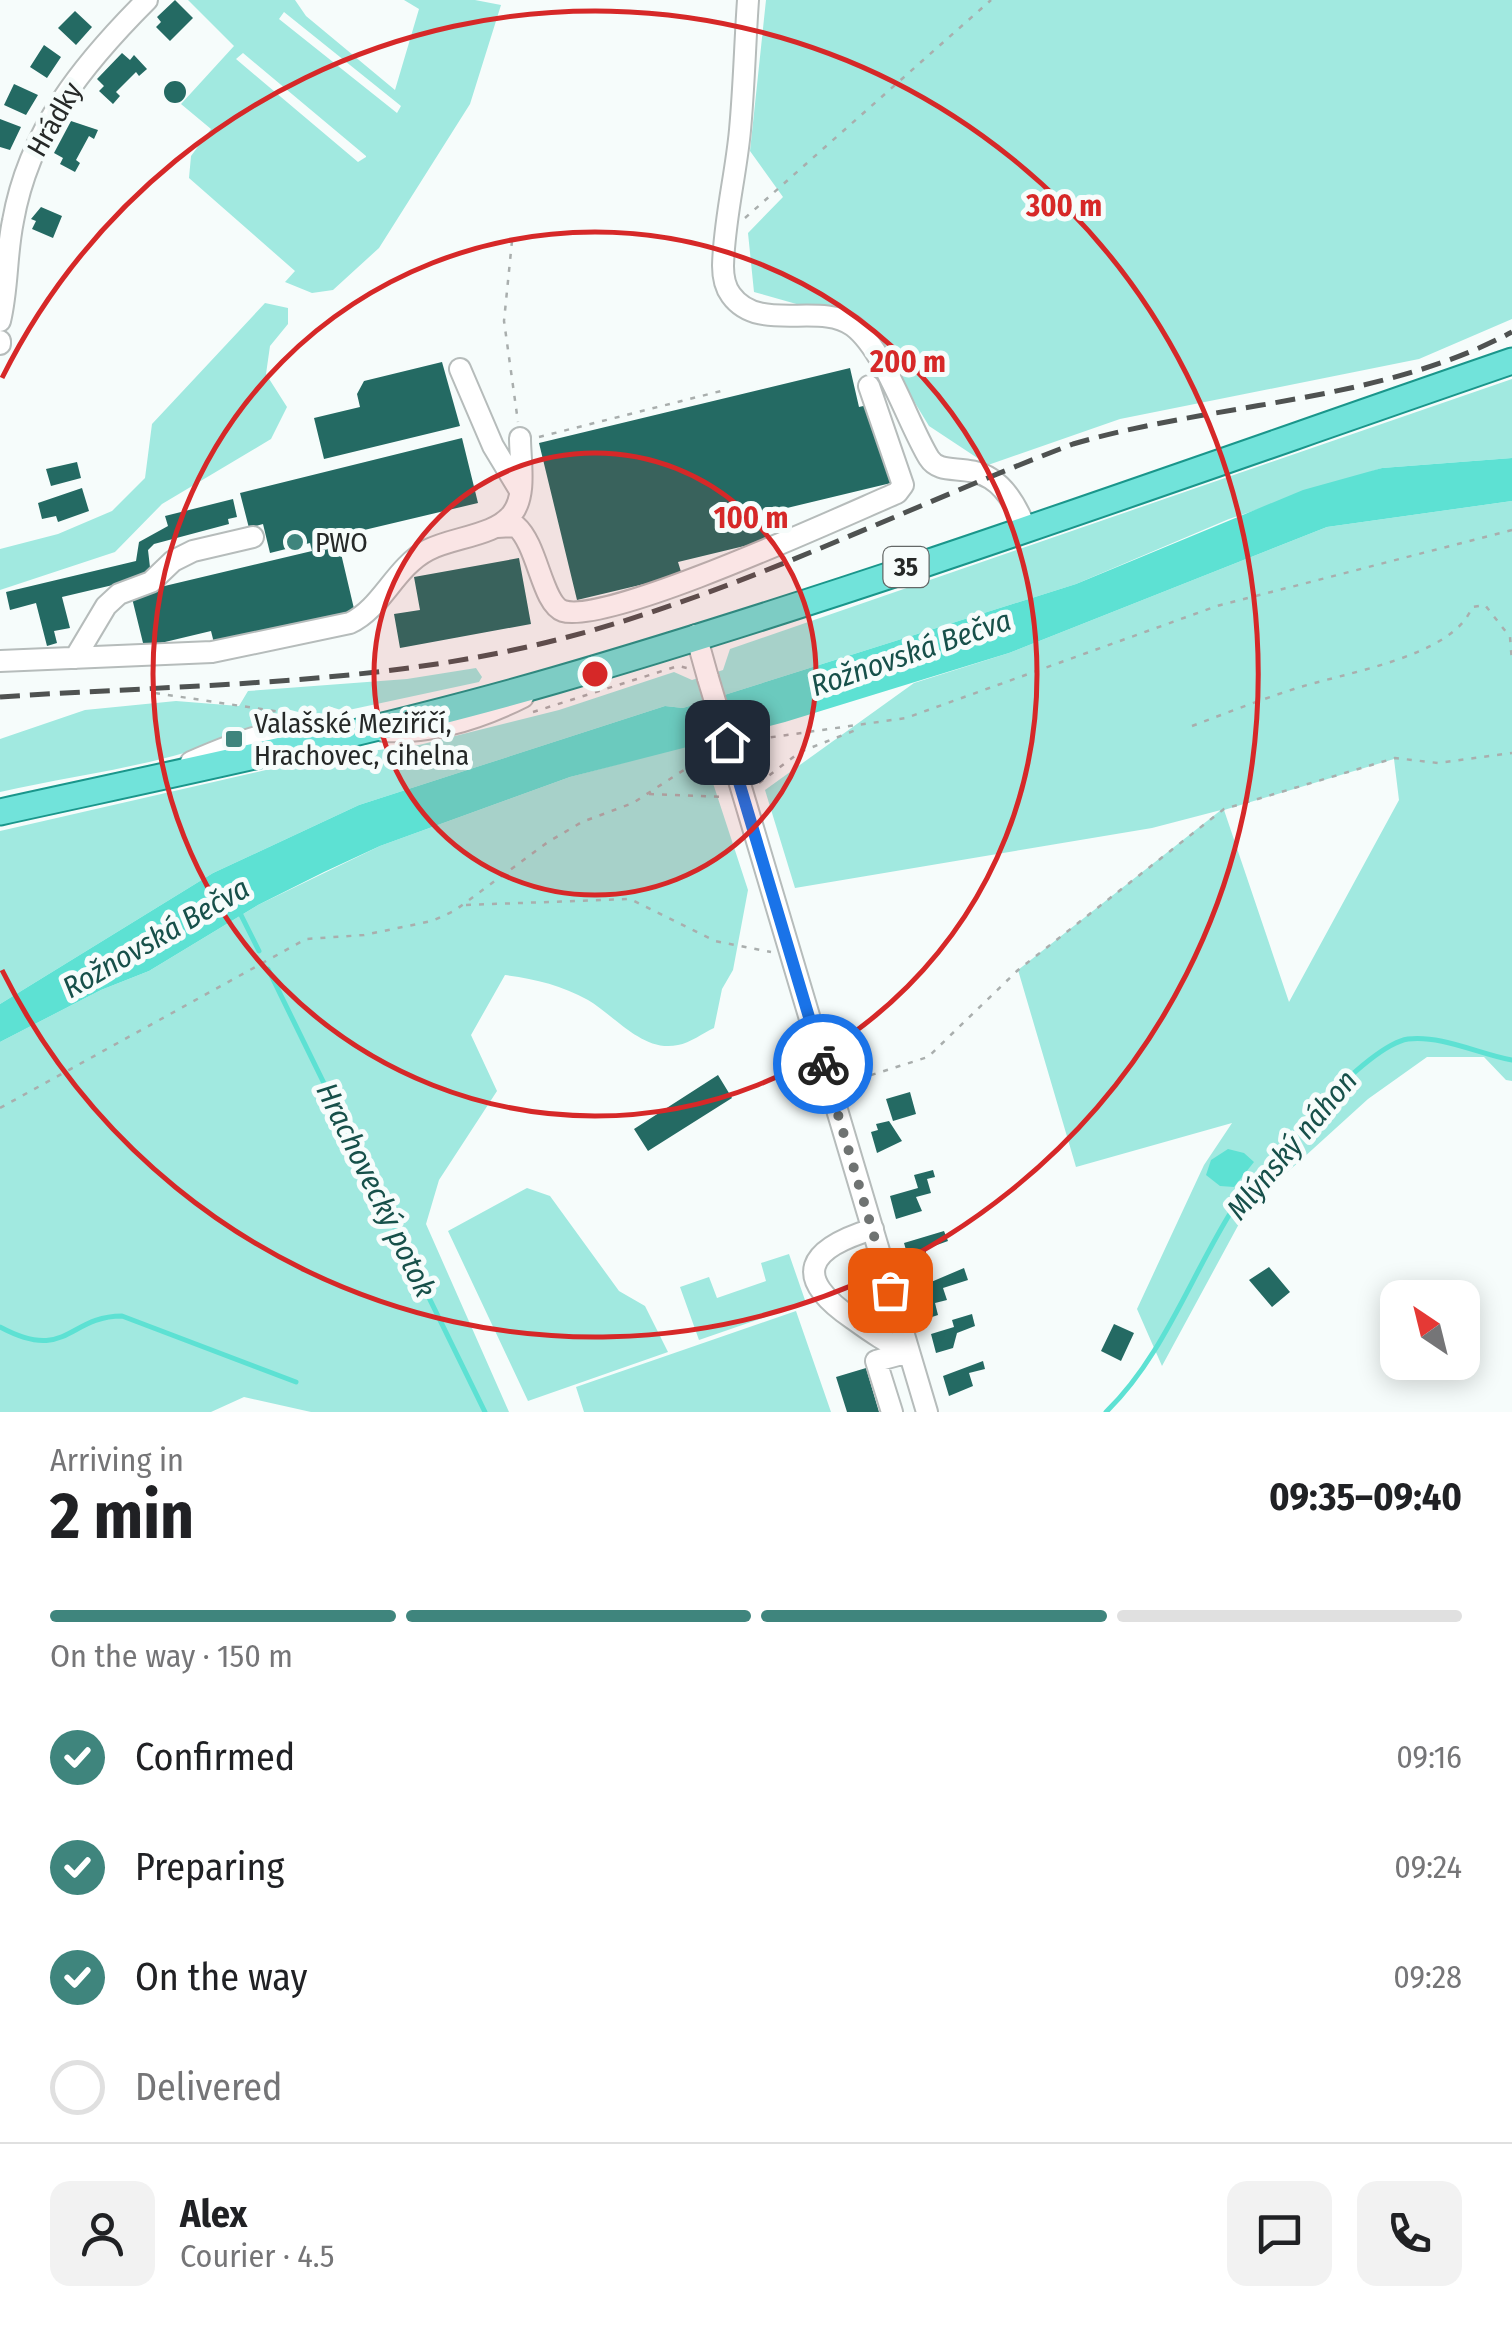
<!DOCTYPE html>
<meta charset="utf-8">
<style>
:root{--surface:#fff;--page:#f2f2f2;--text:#202124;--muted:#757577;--line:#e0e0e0;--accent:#3f857d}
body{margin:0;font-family:"Fira Sans Condensed",sans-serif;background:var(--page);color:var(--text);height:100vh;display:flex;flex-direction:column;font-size:38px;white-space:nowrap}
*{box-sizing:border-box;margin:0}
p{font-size:32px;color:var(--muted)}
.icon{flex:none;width:55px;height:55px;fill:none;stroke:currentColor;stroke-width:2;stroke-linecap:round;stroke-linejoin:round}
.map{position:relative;height:1412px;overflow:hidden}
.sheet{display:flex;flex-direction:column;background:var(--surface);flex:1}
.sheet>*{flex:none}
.needle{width:65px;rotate:325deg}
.controls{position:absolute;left:1380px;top:1280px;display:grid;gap:20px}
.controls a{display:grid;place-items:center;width:100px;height:100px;border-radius:20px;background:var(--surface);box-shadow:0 5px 25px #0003;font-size:50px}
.pin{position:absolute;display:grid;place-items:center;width:85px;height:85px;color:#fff;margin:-42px;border-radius:20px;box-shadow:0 5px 15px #0006}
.courier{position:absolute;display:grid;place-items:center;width:100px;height:100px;margin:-50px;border:8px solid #1a73e8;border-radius:50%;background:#fff;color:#222;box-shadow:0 2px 12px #0007}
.summary em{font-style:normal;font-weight:700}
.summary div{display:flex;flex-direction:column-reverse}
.summary{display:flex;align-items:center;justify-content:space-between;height:170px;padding:0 50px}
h1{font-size:65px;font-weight:700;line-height:75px}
.bar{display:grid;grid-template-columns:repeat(4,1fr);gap:15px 10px;align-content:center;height:120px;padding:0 50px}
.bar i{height:12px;border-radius:8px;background:var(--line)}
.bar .on{background:var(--accent)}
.bar p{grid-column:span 4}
.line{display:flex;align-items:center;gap:25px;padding:0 50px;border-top:2px solid var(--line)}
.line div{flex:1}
.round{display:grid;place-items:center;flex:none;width:105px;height:105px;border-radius:20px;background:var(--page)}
ol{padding:0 50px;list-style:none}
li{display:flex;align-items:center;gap:30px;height:110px}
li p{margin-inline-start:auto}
li .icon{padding:10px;border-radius:50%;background:var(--accent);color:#fff;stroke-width:4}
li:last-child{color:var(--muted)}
li i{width:55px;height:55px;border:5px solid var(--line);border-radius:50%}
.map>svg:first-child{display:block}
.green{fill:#a1e9e0;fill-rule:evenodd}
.water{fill:#5de1d3}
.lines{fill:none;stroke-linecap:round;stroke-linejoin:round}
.stream{stroke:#5de1d3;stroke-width:5}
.building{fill:#246a63}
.minor-casing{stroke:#b6bcbb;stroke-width:24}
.major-casing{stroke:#1a968b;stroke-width:29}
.path{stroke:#a9aead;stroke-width:2.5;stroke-dasharray:5 8;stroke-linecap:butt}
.minor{stroke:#fff;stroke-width:20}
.major{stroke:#71e3da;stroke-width:25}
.rail{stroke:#4f5251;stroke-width:5;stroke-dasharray:20 10;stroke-linecap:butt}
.minor-bridge-casing{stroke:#b6bcbb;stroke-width:24;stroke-linecap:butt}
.minor-bridge{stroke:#fff;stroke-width:20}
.done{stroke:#6f7372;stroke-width:10;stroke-dasharray:0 18}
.route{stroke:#1a73e8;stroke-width:12}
.ring{fill:none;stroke:#d62828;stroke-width:5}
.poi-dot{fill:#3f857d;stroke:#f6fcfb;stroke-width:4}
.labels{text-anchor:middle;stroke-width:10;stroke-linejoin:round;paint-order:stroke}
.shield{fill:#f6fcfb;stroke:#646867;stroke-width:2.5}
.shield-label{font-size:25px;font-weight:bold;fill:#262928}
.street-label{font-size:28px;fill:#262928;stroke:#f6fcfb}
.poi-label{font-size:28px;fill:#262928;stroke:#f6fcfb;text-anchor:start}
.water-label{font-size:30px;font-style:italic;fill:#17504a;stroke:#f6fcfb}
.centre{fill:#d62828;stroke:#f6fcfb;stroke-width:5}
.ring-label{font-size:30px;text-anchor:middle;font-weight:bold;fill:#d62828;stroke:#f6fcfb;stroke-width:10;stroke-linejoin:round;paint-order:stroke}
</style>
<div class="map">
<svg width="1512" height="1412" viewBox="0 0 1512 1412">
<rect width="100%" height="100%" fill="#f6fcfb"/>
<!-- green -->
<path class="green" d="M188 0H295L306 16 395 90 419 9 404 0H475L501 5 470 104 379 248 333 290 312 293 285 282 295 271 189 178 191 156 211 129 181 104 234 46ZM284 12 401 106 397 113 279 19ZM243 53 366 156V157L358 162 236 59Z
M766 0H1512V319L1419 359 1120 419 988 465 929 426 867 324 754 292 748 233 783 197 750 151Z
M265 303 288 308V324L270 346 266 374 287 407 271 439 162 504 115 552 0 590V549L58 534 112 511 145 478 152 424Z
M1512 379V458L1382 468 1229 519 1076 584 683 708 665 706 359 805 213 873 0 1004V831L322 757 419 745 559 710 674 672 692 680 723 670 730 649Z
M1512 501V1081L1506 1080 1484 1057H1427L1368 1099 1247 1209 1162 1366 1137 1309 1204 1165 1232 1123 1076 1167 1018 970 1221 810 1152 828 795 888 765 790 914 683 1009 653 1327 527ZM1394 759 1399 800 1289 1002 1224 810Z
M476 668 482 677 479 682 344 711 328 706 325 719 283 708 272 724C240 731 216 745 184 753 125 770 61 778 0 792V739L85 710 176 701 239 706 248 691 407 679Z
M686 746 710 774 748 890 733 970 722 989 714 1028C703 1033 690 1043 678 1045 643 1053 614 1015 588 1000 561 985 535 979 505 975L471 1035 497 1091 439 1180 426 1224 509 1412H311L244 1397 211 1412H0V1042L101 990 149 971 258 905 380 846 570 777Z
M527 1188 550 1196 619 1291 645 1306 668 1352 528 1401 448 1231Z
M789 1254 806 1303 699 1340 680 1287 709 1277 717 1298 766 1281 761 1263Z
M796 1311 831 1412H584L576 1387Z"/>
<!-- water -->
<path class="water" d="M1512 458V501L1327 527 1009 653 785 722 570 777 380 846 324 872 258 905 149 971 101 990 0 1042V1004L213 873 359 805 665 706 683 708 1076 584 1303 490 1382 468Z
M1228 1149 1244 1153 1254 1162 1234 1187 1220 1186 1206 1175 1211 1160Z"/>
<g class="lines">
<!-- stream -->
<path class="stream" d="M240 913 259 951
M268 969 485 1412
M0 1327C67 1363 68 1316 122 1316L296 1382
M1106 1412C1162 1358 1190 1278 1231 1212 1256 1173 1364 1046 1408 1039 1442 1035 1479 1054 1512 1060"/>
</g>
<!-- building -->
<path class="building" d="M175 0 193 18 170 41 156 27 161 22 157 17Z
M75 11 92 27 76 45 58 28Z
M44 45 61 57 47 78 30 67Z
M122 53 130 60 134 55 147 69 139 76 136 72 116 92 120 96 113 104 99 91 104 86 97 79Z
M164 92a11 11 0 1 1 22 0a11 11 0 1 1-22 0Z
M14 84 38 95 26 115 4 105Z
M0 119 21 127 10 150 0 147Z
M71 121 98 130 94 139 89 136 76 160 80 163 75 172 60 164 63 158 54 153Z
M41 207 62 216 53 238 32 229 36 221 31 219Z
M442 362 460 426 324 459 314 418 360 407 357 394 364 381Z
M850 368 859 407 872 404 891 483 762 514 769 540 678 562 682 575 577 600 539 443Z
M462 438 478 503 322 540 324 548 339 545 355 613 215 647 211 631 144 647 131 594 312 551 310 543 270 553 263 524 249 528 240 493Z
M77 462 81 478 51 486 46 469Z
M82 488 89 511 58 522 56 516 42 519 38 503Z
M233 499 237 517 228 519 229 524 154 544 148 550 151 576 62 597 70 628 54 631 57 643 47 646 36 603 10 610 6 592 136 561 139 542 168 526 165 516Z
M519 558 531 624 400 648 394 614 420 610 414 577Z
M718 1075 732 1098 648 1151 634 1129Z
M910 1092 916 1114 893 1121 886 1099Z
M889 1121 902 1141 877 1153 871 1132 878 1130 876 1124Z
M933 1170 935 1177 927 1179 931 1193 916 1197 922 1211 896 1219 890 1196 918 1188 914 1175Z
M944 1231 948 1241 926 1249V1266L916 1268 915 1262 910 1264 904 1243Z
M1269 1267 1290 1292 1272 1307 1249 1280Z
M964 1268 968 1280 943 1288 947 1300 935 1303 938 1315 926 1319 917 1288Z
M972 1314 975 1326 957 1333 953 1348 936 1353 931 1334 954 1327 952 1320Z
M1114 1324 1134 1333 1121 1361 1101 1351Z
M983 1361 985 1369 969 1373 973 1386 949 1396 943 1376Z
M866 1368 879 1412H847L836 1377Z"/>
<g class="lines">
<!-- minor casing -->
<g class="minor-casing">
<path id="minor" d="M748 0C745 43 744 87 740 130 736 175 724 220 723 266 723 276 725 287 731 295 759 334 820 301 853 326 885 350 908 424 929 458 946 485 992 443 1025 527
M0 321C8 288 6 255 13 221 29 130 83 64 147 0
M0 341V344
M460 369 493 446 519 489
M497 527 516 526C538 545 542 604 563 611 608 625 843 516 897 493L903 485 869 386
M696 635 708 678
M75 658 106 606 119 594 151 582 173 561 193 551 253 537
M0 661 212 652 350 623C382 608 395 567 428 550 453 537 495 536 512 514 527 495 520 461 520 438
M383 731C432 734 479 719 523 697
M191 762C230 745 289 720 332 732
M737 774 927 1412
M873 1229C807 1249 791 1277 853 1319 871 1332 888 1344 909 1352
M892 1412 876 1361 909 1352"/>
</g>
<!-- major casing -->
<g class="major-casing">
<path id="major" d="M0 812C186 771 373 733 556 680 878 586 1195 470 1512 361"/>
</g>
<!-- path -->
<path class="path" d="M745 218 991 0
M512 241 504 321 518 422
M539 437 725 390
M155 693 281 712
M533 712 678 666 687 668
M1192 726C1226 713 1260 700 1294 689 1342 673 1454 657 1472 607L1485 605 1510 637 1512 662
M745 741 906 718 1217 606 1512 530
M759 783 800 752 856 730
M649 794 726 797
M466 905 630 899 715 941 771 952
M846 1083 928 1057 1018 970 1224 809 1395 758 1438 763 1512 753
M0 1108 306 939 364 935 432 921 454 911 548 842 582 822 633 803 713 751"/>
<!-- minor -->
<use href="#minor" class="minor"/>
<!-- major -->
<use href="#major" class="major"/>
<!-- rail -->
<path class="rail" d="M0 697C187 684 382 686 564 638 741 592 904 508 1073 444 1216 402 1379 403 1512 332"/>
<!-- minor-bridge casing -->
<g class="minor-bridge-casing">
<path id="minor-bridge" d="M708 678 737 774"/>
</g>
<!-- minor-bridge -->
<use href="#minor-bridge" class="minor-bridge"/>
</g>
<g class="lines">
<!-- done -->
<path class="done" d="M823 1064 890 1290"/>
<!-- route -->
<path class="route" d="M727 742 823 1064"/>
</g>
<!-- distance rings -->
<circle cx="595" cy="674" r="221" fill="#d62828" fill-opacity=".12"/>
<g class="ring">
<circle cx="595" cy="674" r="221"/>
<circle cx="595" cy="674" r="442"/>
<path d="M2 378A663 663 0 1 1 2 970"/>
</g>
<!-- markers -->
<g class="poi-dot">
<circle cx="295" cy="542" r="10"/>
<rect x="224" y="729" width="20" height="20" rx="5"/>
</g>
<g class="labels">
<!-- shield labels -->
<rect class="shield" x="883.5" y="547" width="45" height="40" rx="8"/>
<g class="shield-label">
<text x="906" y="576">35</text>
</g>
<!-- street labels -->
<g class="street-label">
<text transform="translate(54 119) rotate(-60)" y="10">Hrádky</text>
</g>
<!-- poi labels -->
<g class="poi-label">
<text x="315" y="552">PWO</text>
<text x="254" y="733">Valašské Meziříčí,<tspan x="254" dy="32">Hrachovec, cihelna</tspan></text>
</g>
<!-- water labels -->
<g class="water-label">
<text transform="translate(911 653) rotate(-19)" y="10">Rožnovská Bečva</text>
<text transform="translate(156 938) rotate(-30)" y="10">Rožnovská Bečva</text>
<text transform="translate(1292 1145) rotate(-50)" y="10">Mlýnský náhon</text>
<text transform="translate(376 1190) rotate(64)" y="10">Hrachovecký potok</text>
</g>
</g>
<circle cx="595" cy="674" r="15" class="centre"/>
<g class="ring-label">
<text x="1064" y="216">300 m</text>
<text x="908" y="372">200 m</text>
<text x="751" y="528">100 m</text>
</g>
</svg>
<div class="controls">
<a><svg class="needle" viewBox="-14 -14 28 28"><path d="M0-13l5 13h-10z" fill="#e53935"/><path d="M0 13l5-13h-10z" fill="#757577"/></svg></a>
</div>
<div class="pin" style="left:890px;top:1290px;background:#ea580c"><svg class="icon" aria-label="bag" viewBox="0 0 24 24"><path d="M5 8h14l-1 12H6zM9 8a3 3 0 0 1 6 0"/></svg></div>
<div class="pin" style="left:727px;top:742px;background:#1f2937"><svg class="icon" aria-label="home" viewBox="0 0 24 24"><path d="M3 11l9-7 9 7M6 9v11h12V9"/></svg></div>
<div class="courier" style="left:823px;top:1064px"><svg class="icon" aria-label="bike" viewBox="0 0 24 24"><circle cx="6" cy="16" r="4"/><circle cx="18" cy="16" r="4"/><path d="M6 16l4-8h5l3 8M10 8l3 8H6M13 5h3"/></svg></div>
</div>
<section class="sheet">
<div class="summary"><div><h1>2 min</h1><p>Arriving in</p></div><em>09:35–09:40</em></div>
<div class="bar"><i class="on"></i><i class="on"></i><i class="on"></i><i></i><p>On the way · 150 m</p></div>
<ol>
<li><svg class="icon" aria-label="check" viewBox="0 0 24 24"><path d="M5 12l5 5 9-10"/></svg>Confirmed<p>09:16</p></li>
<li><svg class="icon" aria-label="check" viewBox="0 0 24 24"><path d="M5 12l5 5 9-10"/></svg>Preparing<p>09:24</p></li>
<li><svg class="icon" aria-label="check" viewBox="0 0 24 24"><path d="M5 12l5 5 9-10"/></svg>On the way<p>09:28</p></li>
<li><i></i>Delivered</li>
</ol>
<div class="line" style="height:180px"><a class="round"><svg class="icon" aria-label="person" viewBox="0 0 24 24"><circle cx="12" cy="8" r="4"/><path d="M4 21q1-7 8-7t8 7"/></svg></a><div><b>Alex</b><p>Courier · 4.5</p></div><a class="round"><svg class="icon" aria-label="chat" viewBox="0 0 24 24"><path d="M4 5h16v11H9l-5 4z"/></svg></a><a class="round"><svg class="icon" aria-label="phone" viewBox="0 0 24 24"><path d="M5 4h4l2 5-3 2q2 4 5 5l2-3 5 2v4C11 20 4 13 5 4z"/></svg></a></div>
</section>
